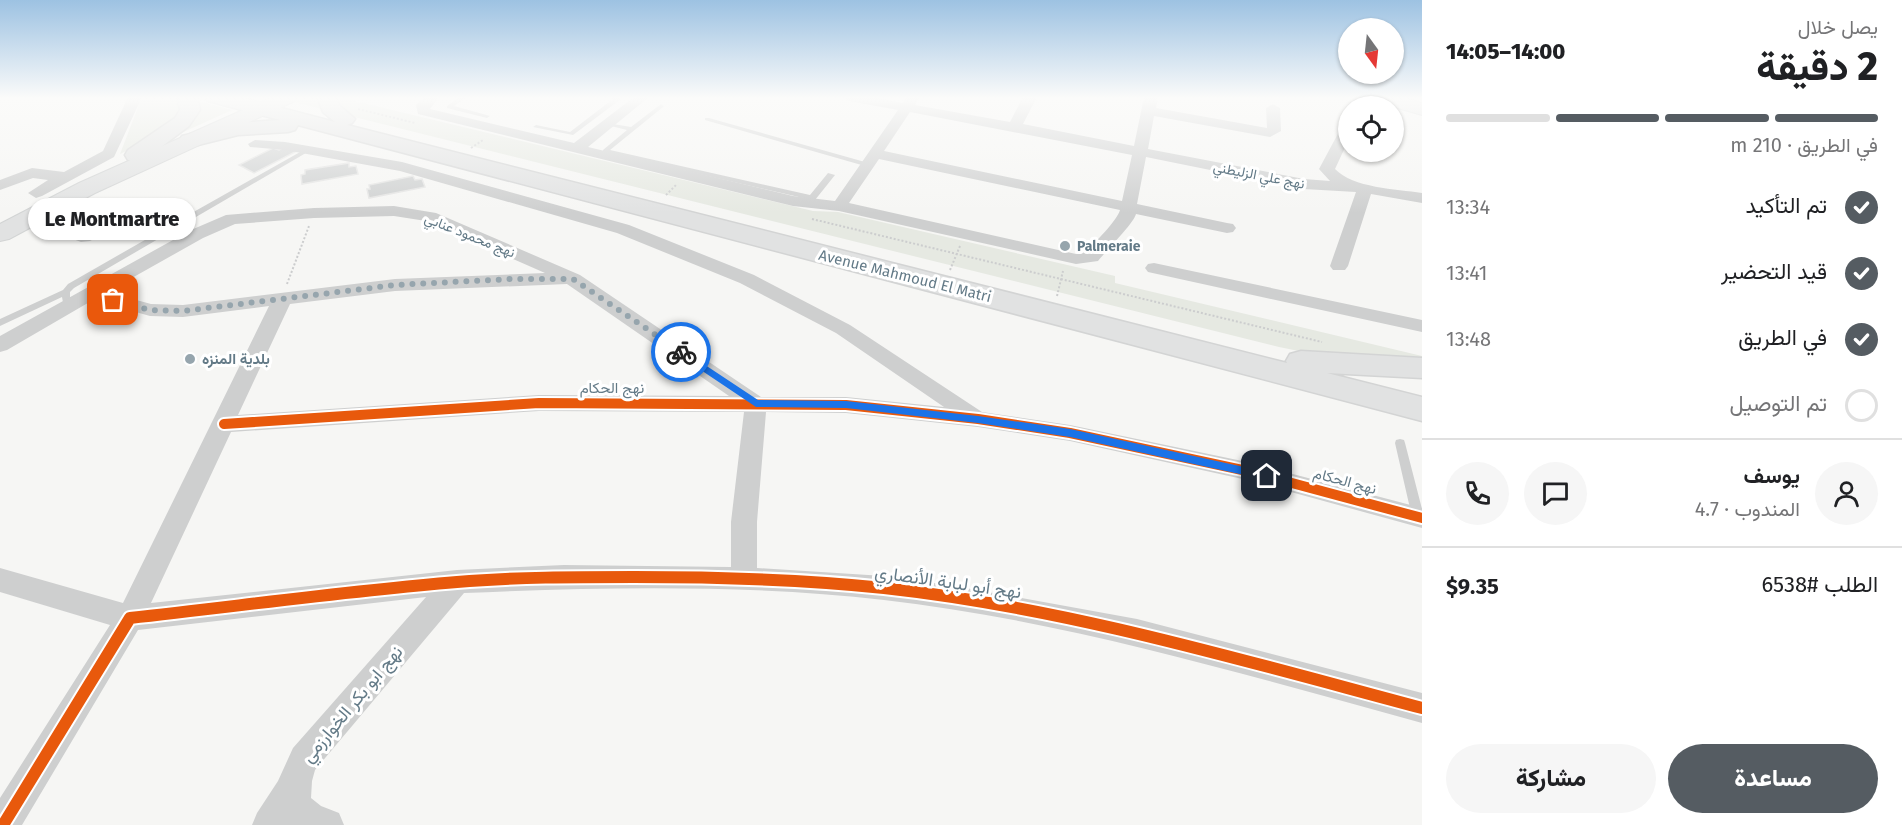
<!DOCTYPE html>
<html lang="ar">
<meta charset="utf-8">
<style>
:root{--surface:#fff;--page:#f6f6f6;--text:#202124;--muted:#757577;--line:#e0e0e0;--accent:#555c62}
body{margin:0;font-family:"Fira Sans",Vazirmatn,sans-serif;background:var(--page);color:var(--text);direction:rtl;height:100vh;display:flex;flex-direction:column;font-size:22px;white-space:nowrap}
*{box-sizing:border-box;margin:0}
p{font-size:20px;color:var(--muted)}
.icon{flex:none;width:33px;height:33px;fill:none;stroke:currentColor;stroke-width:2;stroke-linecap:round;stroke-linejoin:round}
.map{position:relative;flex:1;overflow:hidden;direction:ltr}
.side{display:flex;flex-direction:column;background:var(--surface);width:480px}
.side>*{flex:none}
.needle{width:39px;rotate:165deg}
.tools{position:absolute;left:1338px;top:18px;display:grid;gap:12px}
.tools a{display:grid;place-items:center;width:66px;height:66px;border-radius:50%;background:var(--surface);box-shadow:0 2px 4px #0004;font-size:30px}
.pin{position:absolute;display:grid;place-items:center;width:51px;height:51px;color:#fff;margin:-26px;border-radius:12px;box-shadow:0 3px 9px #0006}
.courier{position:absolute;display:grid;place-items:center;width:60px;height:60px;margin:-30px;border:4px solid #1a73e8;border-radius:50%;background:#fff;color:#222;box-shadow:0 2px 8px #0007}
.bubble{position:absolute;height:42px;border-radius:21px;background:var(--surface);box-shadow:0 2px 4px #0004;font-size:20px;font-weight:800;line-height:42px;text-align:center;direction:rtl}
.overview em{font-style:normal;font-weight:800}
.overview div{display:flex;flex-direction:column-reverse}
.overview{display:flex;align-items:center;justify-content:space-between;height:102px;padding:0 24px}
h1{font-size:39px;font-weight:800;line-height:45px}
.bar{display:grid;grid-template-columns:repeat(4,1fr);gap:9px 6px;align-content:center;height:72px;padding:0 24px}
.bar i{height:8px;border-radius:4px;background:var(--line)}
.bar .active{background:var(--accent)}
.bar p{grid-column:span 4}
.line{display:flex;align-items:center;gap:15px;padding:0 24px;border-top:2px solid var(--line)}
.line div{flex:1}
.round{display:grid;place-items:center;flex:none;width:63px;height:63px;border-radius:32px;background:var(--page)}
ol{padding:0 24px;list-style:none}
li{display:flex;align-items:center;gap:18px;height:66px}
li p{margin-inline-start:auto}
li .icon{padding:6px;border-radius:50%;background:var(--accent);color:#fff;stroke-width:4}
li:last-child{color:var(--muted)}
li i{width:33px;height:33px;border:3px solid var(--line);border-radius:50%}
.cta{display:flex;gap:12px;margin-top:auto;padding:12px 24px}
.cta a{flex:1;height:69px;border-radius:36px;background:var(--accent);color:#fff;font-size:24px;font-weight:800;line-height:69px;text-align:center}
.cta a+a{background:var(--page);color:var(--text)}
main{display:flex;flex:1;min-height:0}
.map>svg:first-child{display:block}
.green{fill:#e6e9e2}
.building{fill:#cfd1d1;stroke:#e5e5e4;stroke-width:1.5}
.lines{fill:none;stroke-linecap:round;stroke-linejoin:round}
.secondary-casing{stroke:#d2d4d4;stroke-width:2}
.highway-casing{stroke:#d3d4d4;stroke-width:3}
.path{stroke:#cccdce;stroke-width:2;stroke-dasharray:2 2;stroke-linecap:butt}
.lane{fill:#cecfcf;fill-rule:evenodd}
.street{fill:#cecfcf;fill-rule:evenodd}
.secondary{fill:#e1e2e2;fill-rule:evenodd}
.highway{fill:#e1e2e2;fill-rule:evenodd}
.cycleway-far1-casing{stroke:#fff;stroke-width:14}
.cycleway-casing{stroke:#fff;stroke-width:16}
.cycleway-far1{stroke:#e8590c;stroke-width:10}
.cycleway{stroke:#e8590c;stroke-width:12}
.route{fill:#1a73e8}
.done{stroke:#96a5ad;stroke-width:6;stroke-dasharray:0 10.8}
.poi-dot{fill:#96a5ad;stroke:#fff;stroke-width:2}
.labels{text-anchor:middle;stroke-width:6;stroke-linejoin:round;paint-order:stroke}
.far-street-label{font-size:14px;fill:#637a87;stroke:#fff}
.far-poi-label{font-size:14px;font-weight:bold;fill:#637a87;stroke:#fff;text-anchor:start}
.street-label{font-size:15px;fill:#637a87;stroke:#fff}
.poi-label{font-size:15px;font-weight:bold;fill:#637a87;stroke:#fff;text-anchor:start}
.near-street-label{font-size:18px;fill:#637a87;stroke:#fff}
</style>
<main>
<section class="side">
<div class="overview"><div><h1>2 دقيقة</h1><p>يصل خلال</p></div><em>14:00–14:05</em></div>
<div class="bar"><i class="active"></i><i class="active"></i><i class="active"></i><i></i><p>في الطريق · 210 m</p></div>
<ol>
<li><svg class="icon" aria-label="check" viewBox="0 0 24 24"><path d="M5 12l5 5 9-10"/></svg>تم التأكيد<p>13:34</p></li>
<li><svg class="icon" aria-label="check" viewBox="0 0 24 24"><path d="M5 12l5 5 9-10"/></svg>قيد التحضير<p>13:41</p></li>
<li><svg class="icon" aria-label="check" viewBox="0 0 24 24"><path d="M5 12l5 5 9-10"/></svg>في الطريق<p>13:48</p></li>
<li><i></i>تم التوصيل</li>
</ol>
<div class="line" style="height:108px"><a class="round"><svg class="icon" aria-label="person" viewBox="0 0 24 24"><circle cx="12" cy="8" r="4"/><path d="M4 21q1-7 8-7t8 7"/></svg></a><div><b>يوسف</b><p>المندوب · 4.7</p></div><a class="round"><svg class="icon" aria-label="chat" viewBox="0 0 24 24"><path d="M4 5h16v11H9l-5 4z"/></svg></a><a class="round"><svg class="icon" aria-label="phone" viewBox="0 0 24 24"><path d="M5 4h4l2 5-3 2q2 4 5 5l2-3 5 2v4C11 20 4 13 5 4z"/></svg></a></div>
<div class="line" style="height:78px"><div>الطلب #6538</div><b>$9.35</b></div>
<div class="cta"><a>مساعدة</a><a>مشاركة</a></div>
</section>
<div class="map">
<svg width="1422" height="825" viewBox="0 0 1422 825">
<rect width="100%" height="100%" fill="#f6f6f4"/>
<!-- green -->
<path class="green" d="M142 97H171L178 103C178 109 179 116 175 122 167 133 133 148 120 154Z
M298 97H338L813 211 838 212 1115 276V283L1422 356V363L1338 359 1279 347 290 101Z
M198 101 232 110 179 134 195 117Z"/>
<!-- building -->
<path class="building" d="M284 147 297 151 254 173 239 165 273 148 279 150Z
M349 163V167L356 166 358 174 302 184 301 175 305 174V170Z
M413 176 415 180 422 179 425 187 369 198 367 189H370L369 185Z"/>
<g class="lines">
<!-- secondary casing -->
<g class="secondary-casing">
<path id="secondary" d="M272 97H297L295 101 95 193 9 239 0 241V224L79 183Z
M1372 97H1403L1422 103V115L1374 101Z"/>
</g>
<!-- highway casing -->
<g class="highway-casing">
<path id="highway" d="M177 97H197L200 110 189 126 144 160 136 162 128 160 125 155 128 150 175 118 180 110Z
M205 97H240L335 122 323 112 317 97H337L339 105 355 119 352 123 347 125 1287 363 1286 361 1290 354 1301 351 1422 358V378L1327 373 1422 397V421L298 125 295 130 288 132 238 135 190 147 182 146 179 141 182 136 238 123 280 120 208 101Z"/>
</g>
<!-- path -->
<path class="path" d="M358 109 415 123
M471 148 483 140
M666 195 676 185
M812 219 1322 342
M950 270 960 246
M287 284 309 226
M1057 296 1063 271"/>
<!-- lane -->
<path class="lane" d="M459 97H467L454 106 490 116 487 118 447 108V106Z
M610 97H619L621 99 573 135 533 127 536 125 570 132 613 99Z
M661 104 664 106 663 107 610 150 810 195 828 173 835 175 815 200H812L603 152V150L627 130 607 125V123L631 127Z
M705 118H709L872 164 865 166 705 120Z
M309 147 311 148V150L74 288 70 292V308H64L62 297 0 326V319L63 290 68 284 185 217 165 211 151 209 90 241 81 242 62 235C83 214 130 202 159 205 170 206 180 210 190 214ZM138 210 85 237 72 234C91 220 115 213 138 210Z
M1400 439 1404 440 1405 443 1422 509V520L1418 522 1414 520 1412 517 1395 443 1396 440Z"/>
<!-- street -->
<path class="street" d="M128 97H142L114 157 42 196 36 198 28 193 48 180 33 178 0 190V180L32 168 64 172 103 151Z
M424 97H439L430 109 574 143 634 97H649L588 147 793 196 835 201 898 110 849 101 843 97H873L903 103 907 97H920L915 105 1010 122 1023 97H1037L1023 124 1134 146 1144 97H1158L1156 108 1267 128 1266 108 1273 104 1280 108 1281 131 1270 137 1154 116 1148 149 1304 179 1330 181 1319 169 1341 128 1348 124V141L1335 169C1353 188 1396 189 1422 193V203L1371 194 1348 266 1345 270H1333L1330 266 1356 192 1304 189 1146 157 1137 204 1227 223 1233 224 1236 228 1233 232 1227 233 1136 214C1134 223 1106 251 1098 261L1076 264 839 211 793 206 418 114 416 105ZM910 112 1132 155 1122 201 884 151ZM879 159 1120 210C1117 221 1095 242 1086 252L1076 254 849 203Z
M255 140 285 142 402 162 629 225 754 275 850 325 982 412 1070 425 1247 462 1422 508V528L1247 480 1070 441 978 427 846 413 766 412 757 522V568L884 576 949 585 1137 619 1422 693V723C1245 675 1067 621 884 600 745 584 604 587 464 593L315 770 312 781 311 798 321 806 339 813 344 825H252L257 813 278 781 293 748 426 597 138 630 22 825H0V798L110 625 0 592V568L123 603 269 306 183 317 150 316 93 300 7 350 0 352V336L191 230 226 215 314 208 394 206 436 213 580 275 761 397H846L944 407 836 333 740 283 617 233 400 171 285 150 250 147 248 144ZM394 216 426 221 545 273 395 279 183 305 151 304 107 292 203 238 235 224 314 218ZM567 284 729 396 539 395 238 415 290 304 395 291ZM539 411 744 412 731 522V567L564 565 457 570 151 603 231 432Z
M1154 263 1422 320V332L1148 272 1145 268 1148 264Z"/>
<!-- secondary -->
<use href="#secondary" class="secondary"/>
<!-- highway -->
<use href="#highway" class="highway"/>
<!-- cycleway-far1 casing -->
<g class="cycleway-far1-casing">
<path id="cycleway-far1" d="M224 424 539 403 846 405 978 419 1070 433 1247 471 1422 518"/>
</g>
<!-- cycleway casing -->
<g class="cycleway-casing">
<path id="cycleway" d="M3 825 130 618C239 606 348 591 457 582 516 577 575 577 634 577 717 577 801 579 884 588 1067 608 1245 661 1422 708"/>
</g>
<!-- cycleway-far1 -->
<use href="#cycleway-far1" class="cycleway-far1"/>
<!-- cycleway -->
<use href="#cycleway" class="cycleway"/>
</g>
<!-- sky -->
<linearGradient id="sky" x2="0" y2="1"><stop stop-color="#9dc2e2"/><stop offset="0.46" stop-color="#fbfbfa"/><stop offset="1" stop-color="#fbfbfa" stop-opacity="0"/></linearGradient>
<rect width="1422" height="213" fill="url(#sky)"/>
<!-- route -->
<path class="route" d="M681 349 758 400 846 401 978 416 1070 429 1267 472 1272 476 1267 480 1070 437 978 423 846 408 756 407 677 354V350Z"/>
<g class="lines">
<!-- done -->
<path class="done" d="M113 300 150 310 183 311 395 285 511 279H573L681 352"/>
</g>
<!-- markers -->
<g class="poi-dot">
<circle cx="1065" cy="246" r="6"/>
<circle cx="190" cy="359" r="6"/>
</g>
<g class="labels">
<!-- far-street labels -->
<g class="far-street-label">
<text transform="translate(1259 175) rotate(11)" y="5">نهج علي الزليطني</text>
<text transform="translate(470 235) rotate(22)" y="5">نهج محمود عنابي</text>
</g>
<!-- far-poi labels -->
<g class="far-poi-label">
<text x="1077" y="251">Palmeraie</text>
</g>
<!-- street labels -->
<g class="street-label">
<text transform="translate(905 276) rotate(14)" y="5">Avenue Mahmoud El Matri</text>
<text x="612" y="393">نهج الحكام</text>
<text transform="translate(1345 481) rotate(15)" y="5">نهج الحكام</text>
</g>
<!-- poi labels -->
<g class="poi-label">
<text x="202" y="364">بلدية المنزه</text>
</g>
<!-- near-street labels -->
<g class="near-street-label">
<text transform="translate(948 582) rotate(8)" y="6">نهج أبو لبابة الأنصاري</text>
<text transform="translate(352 704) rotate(-50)" y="6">نهج ابو بكر الخوارزمي</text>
</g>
</g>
</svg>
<div class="tools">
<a><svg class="needle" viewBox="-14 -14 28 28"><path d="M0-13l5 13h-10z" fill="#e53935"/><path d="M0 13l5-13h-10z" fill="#757577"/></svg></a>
<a><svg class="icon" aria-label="locate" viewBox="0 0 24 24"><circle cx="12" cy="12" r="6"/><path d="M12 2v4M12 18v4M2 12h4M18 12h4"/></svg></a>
</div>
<div class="pin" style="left:113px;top:300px;background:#ea580c"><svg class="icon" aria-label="bag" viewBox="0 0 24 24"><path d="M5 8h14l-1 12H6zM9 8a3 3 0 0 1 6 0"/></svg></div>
<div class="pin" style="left:1267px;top:476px;background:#1f2937"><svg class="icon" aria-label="home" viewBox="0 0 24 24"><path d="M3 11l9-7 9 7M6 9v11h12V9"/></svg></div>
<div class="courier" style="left:681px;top:352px"><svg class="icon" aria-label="bike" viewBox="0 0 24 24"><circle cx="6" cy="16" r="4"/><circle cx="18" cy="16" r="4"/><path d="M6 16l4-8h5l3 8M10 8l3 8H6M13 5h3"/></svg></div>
<div class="bubble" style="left:28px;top:198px;width:168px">Le Montmartre</div>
</div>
</main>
